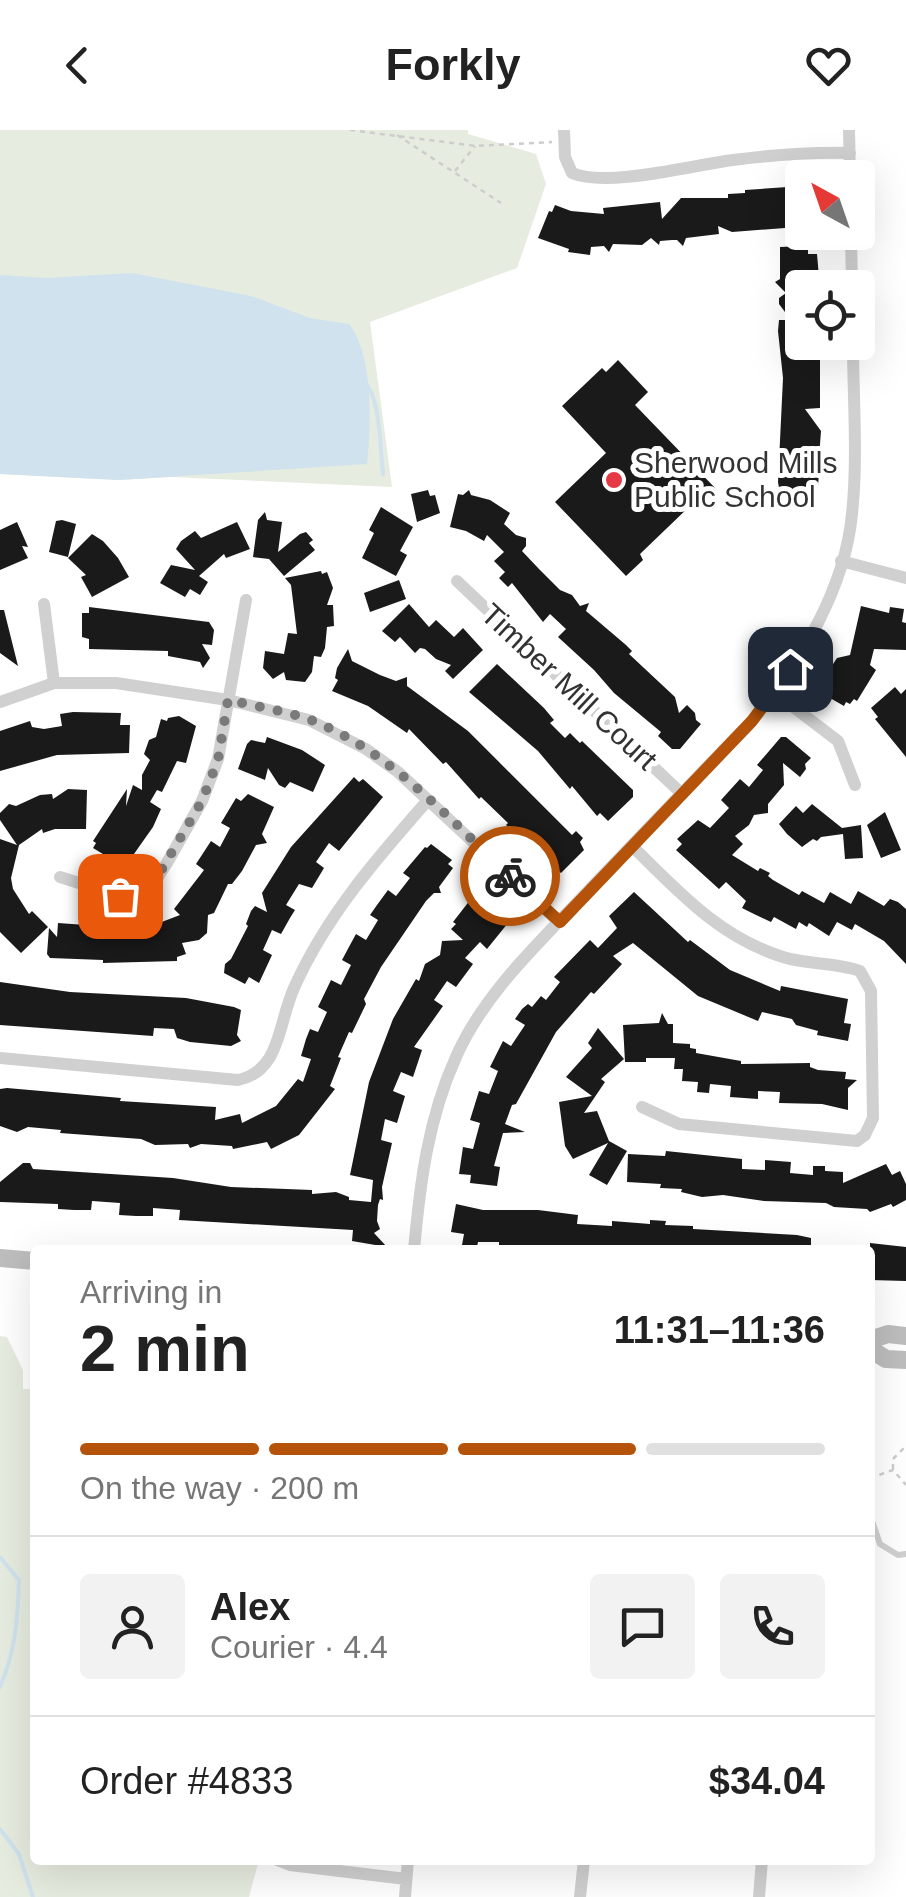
<!DOCTYPE html>
<meta charset="utf-8">
<style>
:root{--surface:#fff;--page:#f2f2f2;--text:#222;--muted:#767676;--line:#e0e0e0;--accent:#b45309}
body{margin:0;font-family:Arial,sans-serif;background:var(--page);color:var(--text);height:100vh;display:flex;flex-direction:column;font-size:38px;white-space:nowrap}
*{box-sizing:border-box;margin:0}
p{font-size:32px;color:var(--muted)}
.icon{flex:none;width:55px;height:55px;fill:none;stroke:currentColor;stroke-width:2;stroke-linecap:round;stroke-linejoin:round}
.map{position:relative;flex:1;overflow:hidden}
.panel{position:absolute;left:30px;top:1115px;width:845px;height:620px;display:flex;flex-direction:column;background:var(--surface);border-radius:10px;box-shadow:0 10px 40px #0002}
.panel>*{flex:none}
.needle{width:65px;rotate:320deg}
.tools{position:absolute;left:785px;top:30px;display:grid;gap:20px}
.tools a{display:grid;place-items:center;width:90px;height:90px;border-radius:10px;background:var(--surface);box-shadow:0 10px 40px #0002;font-size:50px}
.pin{position:absolute;display:grid;place-items:center;width:85px;height:85px;color:#fff;margin:-42px;border-radius:20px;box-shadow:0 5px 15px #0006}
.courier{position:absolute;display:grid;place-items:center;width:100px;height:100px;margin:-50px;border:8px solid #b45309;border-radius:50%;background:#fff;color:#222;box-shadow:0 2px 12px #0007}
.summary em{font-style:normal;font-weight:800}
.summary div{display:flex;flex-direction:column-reverse}
.summary{display:flex;align-items:center;justify-content:space-between;height:170px;padding:0 50px}
h1{font-size:65px;font-weight:800;line-height:75px}
.bar{display:grid;grid-template-columns:repeat(4,1fr);gap:15px 10px;align-content:center;height:120px;padding:0 50px}
.bar i{height:12px;border-radius:8px;background:var(--line)}
.bar .selected{background:var(--accent)}
.bar p{grid-column:span 4}
.line{display:flex;align-items:center;gap:25px;padding:0 50px;border-top:2px solid var(--line)}
.line div{flex:1}
.round{display:grid;place-items:center;flex:none;width:105px;height:105px;border-radius:10px;background:var(--page)}
header{display:flex;justify-content:space-between;align-items:center;height:130px;padding:0 50px;background:var(--surface);font-size:45px;font-weight:800}
.map>svg:first-child{display:block}
.green{fill:#e6ecdf}
.water{fill:#cfe2ee}
.lines{fill:none;stroke-linecap:round;stroke-linejoin:round}
.stream{stroke:#cfe2ee;stroke-width:4}
.building{fill:#1a1a1a}
.path{stroke:#cdcdcd;stroke-width:2.5;stroke-dasharray:5 5;stroke-linecap:butt}
.service{stroke:#d0d0d0;stroke-width:6}
.minor{stroke:#d0d0d0;stroke-width:12}
.secondary{stroke:#bdbdbd;stroke-width:18}
.done{stroke:#7a7a7a;stroke-width:10;stroke-dasharray:0 18}
.route{stroke:#b45309;stroke-width:12}
.poi-dot{fill:#e63946;stroke:#fff;stroke-width:4}
.labels{text-anchor:middle;stroke-width:10;stroke-linejoin:round;paint-order:stroke}
.poi-label{font-size:30px;fill:#333;stroke:#fff;text-anchor:start}
.street-label{font-size:30px;fill:#333;stroke:#fff}
</style>
<header><svg class="icon" aria-label="back" viewBox="0 0 24 24"><path d="M15 5l-7 7 7 7"/></svg>Forkly<svg class="icon" aria-label="heart" viewBox="0 0 24 24"><path d="M12 20l-8-8c-3-5 5-10 8-4 3-6 11-1 8 4z"/></svg></header>
<div class="map">
<svg width="906" height="1767" viewBox="0 0 906 1767">
<rect width="100%" height="100%" fill="#fff"/>
<!-- green -->
<path class="green" d="M0 0H468V4L536 24 546 54 517 138 370 192 392 357 171 347 119 350 0 344Z
M0 1206 7 1207 23 1240V1259H34L35 1255V1730H259L249 1767H0Z"/>
<!-- water -->
<path class="water" d="M132 143 251 166 310 188 349 194C374 225 371 295 367 334L119 350 0 344V145L46 148Z"/>
<g class="lines">
<!-- stream -->
<path class="stream" d="M363 251C381 265 380 320 383 344
M0 1427 19 1450C18 1489 15 1522 0 1557
M0 1699 19 1724 33 1767"/>
</g>
<!-- building -->
<path class="building" d="M802 56V89L785 98 732 102 718 96 719 104 686 108 683 116 677 110H672L660 111 659 115 651 108 642 115 613 114 609 122 604 116 591 117 590 125 568 122 569 119 538 108 549 81 552 82 555 75 571 81 604 84 603 78 660 72 662 89 681 68H728V64L745 63V60Z
M802 116V119H808V124H817L819 147V158H802V215L820 214V278L805 279 821 301 819 328 806 341 819 342 818 357 812 356V361L779 358 778 352 783 248 778 201 779 190H791L779 174V168L786 163 775 152 780 149V117Z
M618 230 648 262 635 275 718 361 698 381 691 375 640 424 643 430 626 446 555 372 606 323 562 276 602 238 606 242Z
M428 360 430 366 435 365 440 383 417 392 411 364Z
M469 360 471 365 490 370 510 383 504 394 516 405 526 408V416L522 421 539 439 560 460 572 465 580 476 589 473 586 481 626 515 632 521 629 524 675 567 679 583 687 575 695 583 696 590 701 594 680 619H672L658 606 661 602 614 563 594 540 558 507 566 499 550 484 543 492 512 453 508 457 499 448 505 442 494 431 504 422 487 405 484 411 466 401 450 397 458 364 463 365Z
M381 377 413 397 400 421 407 425 396 446 362 428 374 403 369 400Z
M265 382 267 390 282 392 278 422 300 404 306 402 313 410 309 413 315 420 284 446 269 429 253 427 258 390Z
M62 390 76 394 68 427 49 422 56 391Z
M17 392 28 417 22 416 28 428 0 440V400Z
M237 392 250 419 226 428 224 424 199 446 208 452 200 465 190 459 185 467 160 453 171 435 195 440 176 419 181 411 195 401 201 408Z
M92 404 103 411 118 428 129 447 92 467 81 447 86 445 68 428Z
M321 441 322 444 327 442 333 458 327 475H333L334 496 327 497 325 518 321 527 314 526 312 542 305 552 286 550 284 542 273 549 263 538 265 521 284 524 288 503 297 504 291 455 285 448Z
M399 450 406 469 370 482 364 463Z
M409 474 429 497 436 490 454 507 463 498 483 520 453 549 445 541 451 535 436 529 425 519 420 518 415 523 400 507 395 512 382 501Z
M861 476 889 483 890 477 904 479 902 492 906 493V520L874 519 870 535 876 540 857 571 854 569 850 574 846 572 844 576 816 560 837 528 850 525Z
M89 477 209 492 214 500 212 515 202 514 210 528 203 538 200 532 168 526V521L89 519V509L82 507V483H89Z
M0 480H4L18 536 0 523Z
M348 519 352 531 380 545 396 551 407 547V556L468 601 572 705 576 701 583 708 580 712 584 720 561 743 554 737 551 739 506 695 508 693 481 667 479 669 446 632 443 634 409 599 407 603 368 576 332 561 338 550 335 548 337 538Z
M497 534 544 578 554 590 550 593 565 608 570 603 580 613 582 611 633 660V667L608 691 600 683 597 686 572 656 570 659 538 621 469 562Z
M895 557 901 564 906 559V627L875 589 878 587 871 578Z
M73 582 121 583 120 595H130L129 623 57 625 0 641V601L30 591 32 597 44 599 62 596 60 584Z
M179 586 196 596 186 633 177 631 162 662 157 660 150 672 161 679 153 697 129 731 121 735 93 718 96 713 93 711 127 659 126 676 133 655 142 660V645L150 630 144 624 149 610 156 607 161 589 167 591 168 588Z
M267 607 302 620 325 635 313 662 290 652 285 658 279 655 268 638 265 650 238 639 247 614 251 610 265 613Z
M781 607H786L811 628 805 634 806 639 800 647 783 633 784 655 768 674V683L754 685 749 695 735 706 743 714 732 725 758 741 760 738 770 743 768 746 773 750 799 765 802 761 824 773 830 762 851 774 858 761 884 776 890 769 898 772 906 779V834L884 811 855 794 852 800 837 792 829 806 809 793 807 797 799 792 796 799 774 787 771 792 754 784 742 778 746 771 726 752 719 759 676 720 682 714 677 709 698 690 710 698 729 678 721 670 740 649 749 657 763 640 757 635Z
M354 647 359 652 363 649 383 667 339 721 329 713 316 732 324 738 312 758 299 754 286 775 295 780 290 788 281 804 272 800 263 820 272 825 259 853 249 847 245 854 224 843 225 834 231 829 248 796 246 794 251 781 255 776 267 782 262 763 291 717Z
M68 659 87 660 86 699H55L43 703 42 699 19 715 11 748 13 759 29 784 32 781 48 797 21 823 0 802V709L17 715 0 690V683L9 674 16 676 40 665 52 664 53 669Z
M248 664 274 677 262 704 267 713 256 715 242 741 232 754H228L214 783 208 785 207 803 199 810 182 813 186 824 177 827V831L103 833V830L50 828 47 824 49 798 57 807 58 793 86 795V791H97V794L119 795V800L146 798 180 785 174 779 204 740 196 734 211 711 220 717 230 698 221 693 236 668 241 671Z
M812 674 842 698 861 695 863 728 845 729 843 704 821 707 817 711 813 709 802 717 787 704 779 694 796 676 803 683Z
M885 682 901 720 881 728 867 695Z
M431 714 452 730 448 734 453 738 439 757 441 763H434L426 771 381 837 364 869 366 874 352 903 349 902 338 927 341 928 330 956 335 959 299 1005 271 1019 267 1012 233 1019 232 1016 201 1014 190 1018 188 1014 155 1015 141 1009 60 1003 61 1000 28 997 17 1002 0 996V959L7 958 121 968 120 971 216 977 215 990 240 984 242 993 276 976 298 949 303 952 311 929 301 926 306 909 310 899 318 902 327 882 318 877 331 850 341 855 351 835 342 830 350 815 356 804 366 810 378 790 370 785 377 775 388 760 396 766 410 748 403 743 425 717 427 718Z
M488 762 512 788 487 819 480 812 465 828 473 834 456 857 447 851 434 870 443 876 414 917 422 920 413 947 401 942 393 961 405 966 397 993 385 989 381 1010 392 1013 382 1057 383 1070 380 1069 378 1075 377 1091 380 1099 374 1103 387 1117 352 1111 353 1100 179 1090 180 1080 153 1078V1086H136L119 1085 120 1073 92 1071 91 1080H74L58 1079V1074L0 1072V1052L23 1033H30L33 1039 173 1048 231 1057 312 1060V1064L336 1062 349 1067V1070L371 1072 373 1050 350 1045 369 952 393 889 416 849 419 851 425 834 440 825 442 811 463 810 451 799 456 794 453 792 474 765 484 767Z
M634 762 688 812 690 810 730 840 780 861 781 856 848 869 844 893 851 894 848 911 817 905 818 901 796 895 792 889 762 882 758 891 698 866 633 813 613 826 622 834 594 864 591 862 556 902 516 974 512 975 505 994 525 1002 503 1003 494 1036 500 1037 497 1056 470 1053 471 1045 459 1044 463 1017 473 1019 480 993 470 990 479 961 489 964 498 941 490 937 503 911 511 916 525 895 515 889 522 879 528 874 532 877 541 866 546 870 560 852 554 847 590 810 598 818 617 798 609 786Z
M0 852 70 862 186 868 234 877 241 880 237 905 241 911 231 916 190 912 177 908 174 899 154 898 153 906 0 895Z
M662 883 668 894H673V913L690 914V918L696 919V923L741 931V934L810 933V937L818 940 846 942 845 949 857 950 848 958V980L822 974 779 973 780 962 758 961V969L730 967 731 956 710 954 709 963 697 962 698 952 682 951 683 939H674L675 928H646V932H625L623 895 659 893Z
M598 898 624 929 601 949 605 952 584 983 597 981 609 1011 627 1021 607 1055 589 1045 608 1013 573 1029 565 1016 559 972 592 966 566 947 592 918 588 913Z
M666 1021 742 1029V1039L765 1040V1030L791 1032 790 1043 813 1045V1036H825V1041L843 1042V1053L886 1034 892 1045 900 1041 906 1054V1070L893 1077 891 1074 870 1082 867 1079 834 1077 826 1073 764 1071 723 1065 702 1067 681 1062 682 1059 660 1058 661 1054 627 1052 628 1024 665 1026Z
M456 1074 483 1080H538L578 1085 577 1094 612 1096V1091L650 1094V1090L666 1091 665 1095 693 1096V1099L797 1105 811 1108V1120H499V1112H478L477 1117 462 1115 464 1104 451 1102Z
M870 1113 906 1117V1151L870 1150Z"/>
<g class="lines">
<!-- path -->
<path class="path" d="M350 0 476 16 552 12
M397 5 501 73
M455 41 475 16
M893 1339V1329L906 1316
M870 1348 893 1340 906 1355"/>
<!-- service -->
<path class="service" d="M870 1385 880 1414 898 1425 906 1424"/>
<!-- minor -->
<path class="minor" d="M564 0 565 27 572 43C607 58 693 35 733 30 771 25 811 22 850 23
M849 0 850 48
M851 102 852 158
M841 431 906 448
M457 451 681 663
M44 474 54 553
M775 563 838 611 855 655
M0 572 54 553H116L228 570 309 590 366 619 398 642 559 792
M632 716C678 761 719 807 783 827 808 835 836 832 860 841L871 861 873 988 865 1005 857 1011 679 994 642 977
M60 747 120 766 141 763 152 756 167 733 202 671 218 629 246 470
M0 928 238 950C281 941 278 893 294 858 326 786 377 728 428 670
M414 1120C420 1053 428 989 456 927 484 863 540 812 588 761 643 704 697 647 752 591 800 533 845 459 852 384 858 327 853 269 853 212
M277 1730 290 1735 406 1749
M405 1767 408 1730
M580 1767 584 1730
M759 1767 762 1730"/>
<!-- secondary -->
<path class="secondary" d="M0 1128 35 1131
M870 1210 888 1204 906 1206
M870 1219 886 1229 906 1230"/>
</g>
<g class="lines">
<!-- done -->
<path class="done" d="M120 766 141 762 152 756 202 671 218 630 228 570C255 576 285 581 311 590 390 621 449 689 510 746"/>
<!-- route -->
<path class="route" d="M510 746 560 792 752 591 790 539"/>
</g>
<!-- markers -->
<circle class="poi-dot" cx="614" cy="350" r="10"/>
<g class="labels">
<!-- poi labels -->
<g class="poi-label">
<text x="634" y="343">Sherwood Mills<tspan x="634" dy="34">Public School</tspan></text>
</g>
<!-- street labels -->
<g class="street-label">
<text transform="translate(569 557) rotate(43)" y="10">Timber Mill Court</text>
</g>
</g>
</svg>
<div class="tools">
<a><svg class="needle" viewBox="-14 -14 28 28"><path d="M0-13l5 13h-10z" fill="#e53935"/><path d="M0 13l5-13h-10z" fill="#767676"/></svg></a>
<a><svg class="icon" aria-label="locate" viewBox="0 0 24 24"><circle cx="12" cy="12" r="6"/><path d="M12 2v4M12 18v4M2 12h4M18 12h4"/></svg></a>
</div>
<div class="pin" style="left:120px;top:766px;background:#ea580c"><svg class="icon" aria-label="bag" viewBox="0 0 24 24"><path d="M5 8h14l-1 12H6zM9 8a3 3 0 0 1 6 0"/></svg></div>
<div class="pin" style="left:790px;top:539px;background:#1f2937"><svg class="icon" aria-label="home" viewBox="0 0 24 24"><path d="M3 11l9-7 9 7M6 9v11h12V9"/></svg></div>
<div class="courier" style="left:510px;top:746px"><svg class="icon" aria-label="bike" viewBox="0 0 24 24"><circle cx="6" cy="16" r="4"/><circle cx="18" cy="16" r="4"/><path d="M6 16l4-8h5l3 8M10 8l3 8H6M13 5h3"/></svg></div>
<section class="panel">
<div class="summary"><div><h1>2 min</h1><p>Arriving in</p></div><em>11:31–11:36</em></div>
<div class="bar"><i class="selected"></i><i class="selected"></i><i class="selected"></i><i></i><p>On the way · 200 m</p></div>
<div class="line" style="height:180px"><a class="round"><svg class="icon" aria-label="person" viewBox="0 0 24 24"><circle cx="12" cy="8" r="4"/><path d="M4 21q1-7 8-7t8 7"/></svg></a><div><b>Alex</b><p>Courier · 4.4</p></div><a class="round"><svg class="icon" aria-label="chat" viewBox="0 0 24 24"><path d="M4 5h16v11H9l-5 4z"/></svg></a><a class="round"><svg class="icon" aria-label="phone" viewBox="0 0 24 24"><path d="M5 4h4l2 5-3 2q2 4 5 5l2-3 5 2v4C11 20 4 13 5 4z"/></svg></a></div>
<div class="line" style="height:130px"><div>Order #4833</div><b>$34.04</b></div>
</section>
</div>
